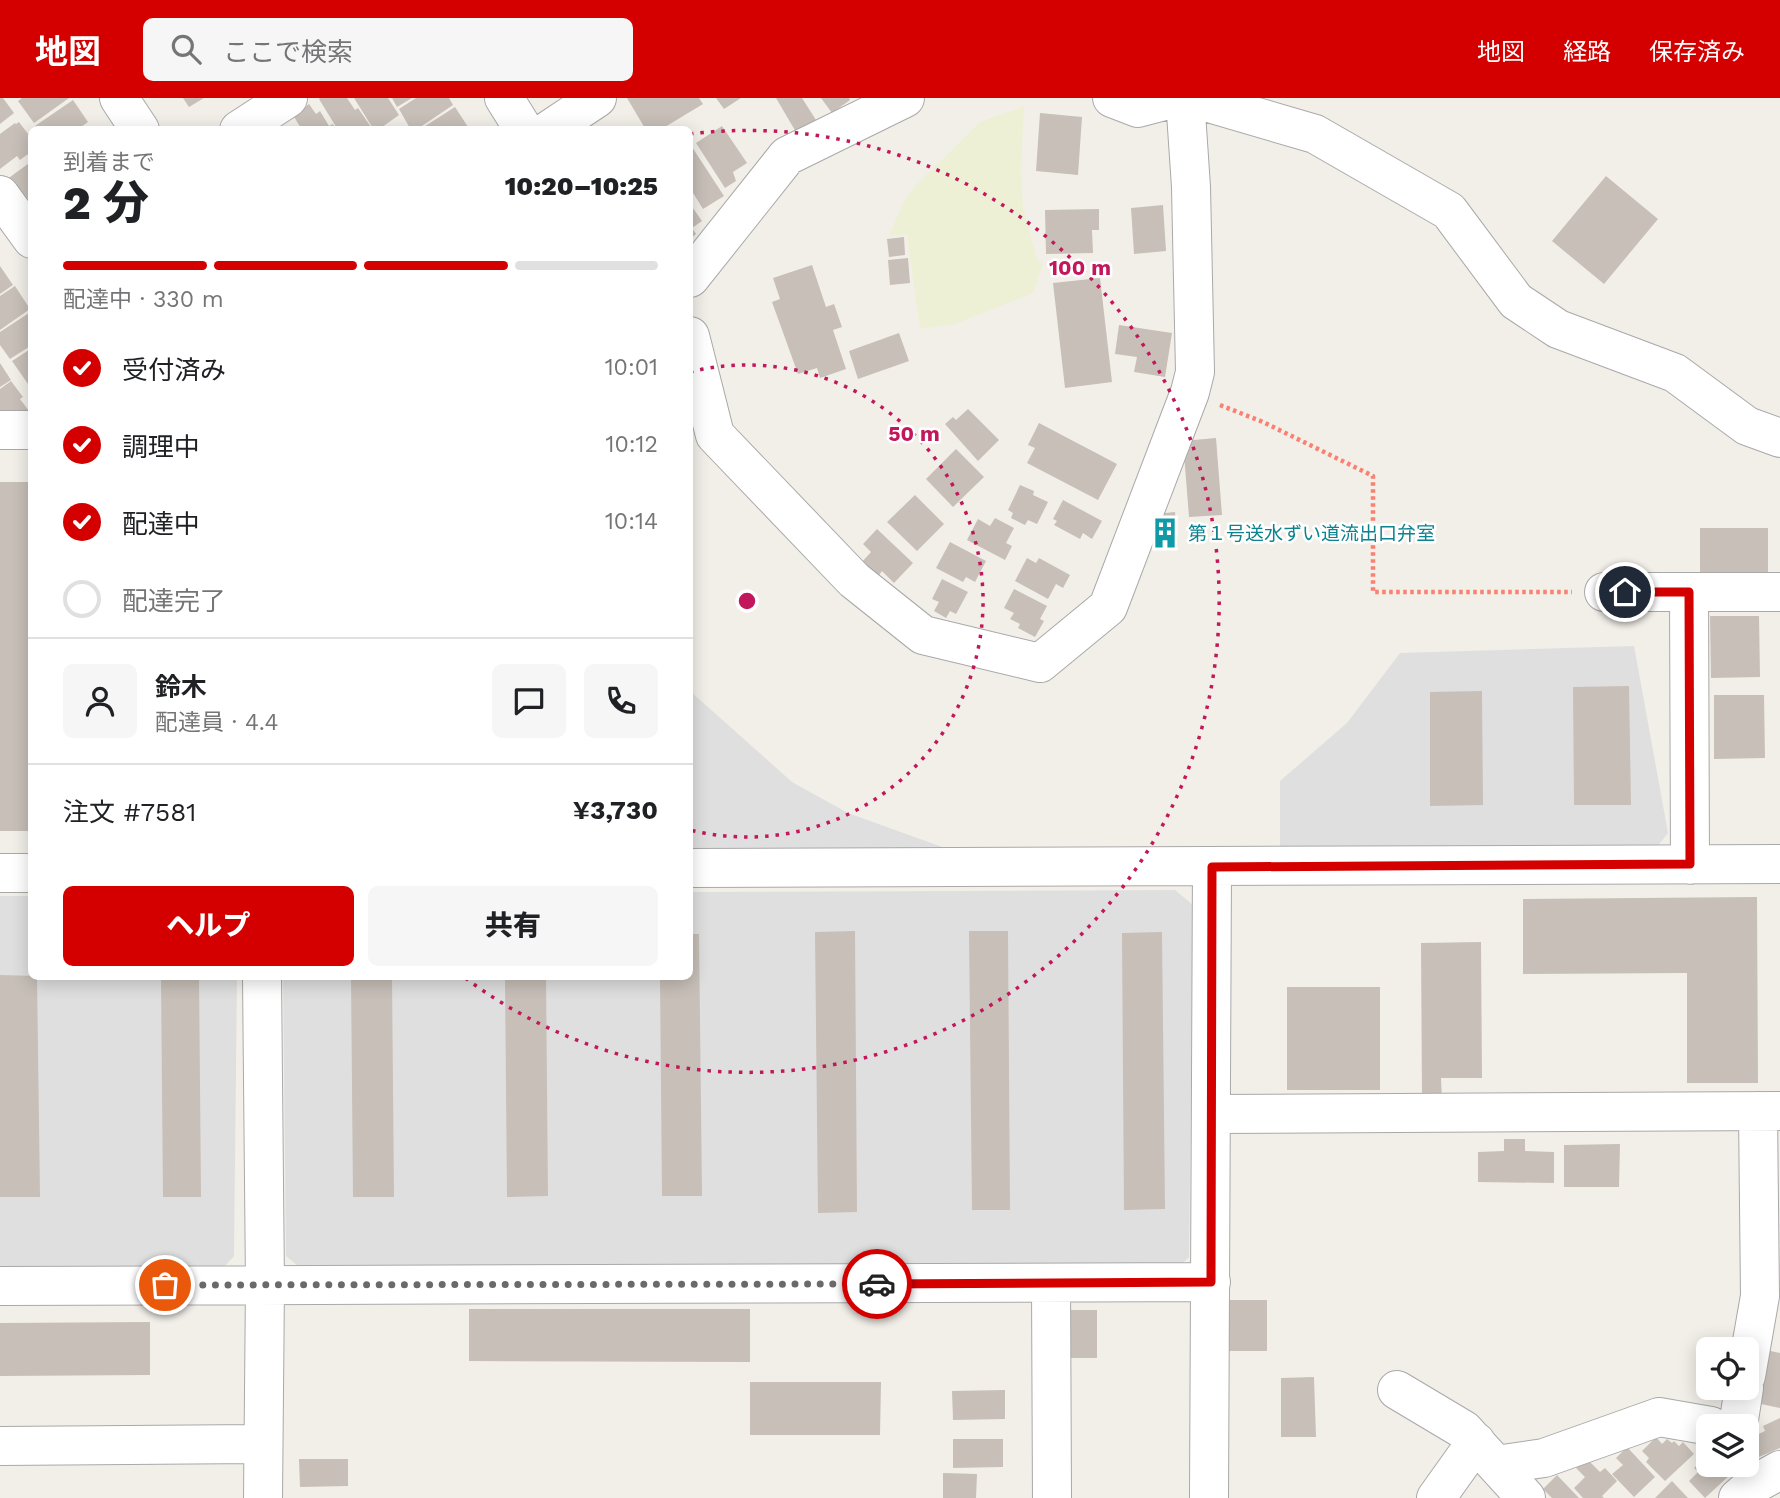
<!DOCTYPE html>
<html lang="ja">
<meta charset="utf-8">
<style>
:root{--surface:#fff;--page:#f6f6f6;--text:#202124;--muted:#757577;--line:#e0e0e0;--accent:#d40000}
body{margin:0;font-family:"Work Sans","Noto Sans JP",sans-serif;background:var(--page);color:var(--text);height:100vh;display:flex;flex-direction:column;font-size:26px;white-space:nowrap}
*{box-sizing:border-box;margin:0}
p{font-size:23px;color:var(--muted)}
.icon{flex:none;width:38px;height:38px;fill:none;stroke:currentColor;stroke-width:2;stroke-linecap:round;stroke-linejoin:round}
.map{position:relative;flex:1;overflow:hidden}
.drawer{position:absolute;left:28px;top:28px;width:665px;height:854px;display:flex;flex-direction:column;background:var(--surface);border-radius:10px;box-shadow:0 4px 18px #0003}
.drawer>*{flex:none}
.fabs{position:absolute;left:1696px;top:1239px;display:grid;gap:14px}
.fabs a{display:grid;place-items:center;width:63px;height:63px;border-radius:10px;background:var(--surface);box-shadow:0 4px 18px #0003;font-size:35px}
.pin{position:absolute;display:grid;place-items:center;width:60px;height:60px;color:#fff;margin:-30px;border:4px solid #fff;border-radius:50%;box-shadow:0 2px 7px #0007}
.courier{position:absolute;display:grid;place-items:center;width:70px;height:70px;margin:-35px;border:5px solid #d40000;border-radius:50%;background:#fff;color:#222;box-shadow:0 2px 9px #0007}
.head em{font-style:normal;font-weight:800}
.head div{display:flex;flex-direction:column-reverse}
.head{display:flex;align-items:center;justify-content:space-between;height:119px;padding:0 35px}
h1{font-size:46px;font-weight:800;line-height:52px}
.bar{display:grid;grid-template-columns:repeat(4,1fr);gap:10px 7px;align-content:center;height:84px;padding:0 35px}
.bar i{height:9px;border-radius:5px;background:var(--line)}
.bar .active{background:var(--accent)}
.bar p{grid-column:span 4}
.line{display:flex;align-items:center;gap:18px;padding:0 35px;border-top:2px solid var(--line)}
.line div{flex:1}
.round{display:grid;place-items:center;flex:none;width:74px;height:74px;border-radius:10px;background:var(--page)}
ol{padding:0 35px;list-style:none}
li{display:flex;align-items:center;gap:21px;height:77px}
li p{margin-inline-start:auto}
li .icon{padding:7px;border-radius:50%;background:var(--accent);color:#fff;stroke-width:4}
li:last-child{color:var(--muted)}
li i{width:38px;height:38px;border:4px solid var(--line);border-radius:50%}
.button{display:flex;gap:14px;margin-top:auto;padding:14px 35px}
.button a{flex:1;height:80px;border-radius:10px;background:var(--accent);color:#fff;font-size:28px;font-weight:800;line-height:80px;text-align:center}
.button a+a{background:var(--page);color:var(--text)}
header{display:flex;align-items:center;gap:42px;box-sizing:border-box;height:98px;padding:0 35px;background:var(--accent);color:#fff}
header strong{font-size:33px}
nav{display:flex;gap:38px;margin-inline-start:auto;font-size:24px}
.search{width:490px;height:63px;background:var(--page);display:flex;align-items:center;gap:18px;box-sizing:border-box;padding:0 24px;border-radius:10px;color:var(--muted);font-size:26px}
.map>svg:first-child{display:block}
.residential{fill:#e0dfdf}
.farmland{fill:#eef0d5}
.building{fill:#c7bfb8}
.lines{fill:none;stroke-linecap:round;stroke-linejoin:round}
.minor-casing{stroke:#a9a9a9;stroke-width:40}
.path{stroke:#fa8072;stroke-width:4.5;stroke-dasharray:3.5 3.5;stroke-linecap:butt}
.minor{stroke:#fff;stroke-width:38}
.done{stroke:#6b6a68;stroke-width:7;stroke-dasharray:0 12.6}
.route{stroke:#d40000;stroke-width:9}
.ring{fill:none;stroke:#c2185b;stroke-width:3.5;stroke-dasharray:3.5 7}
.labels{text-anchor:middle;stroke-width:5;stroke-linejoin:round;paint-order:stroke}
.culture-label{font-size:19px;fill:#0d838f;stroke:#fff;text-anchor:start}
.centre{fill:#c2185b;stroke:#fff;stroke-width:3.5}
.ring-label{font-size:21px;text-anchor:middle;font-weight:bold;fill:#c2185b;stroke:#fff;stroke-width:5;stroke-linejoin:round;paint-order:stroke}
</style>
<header>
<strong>地図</strong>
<div class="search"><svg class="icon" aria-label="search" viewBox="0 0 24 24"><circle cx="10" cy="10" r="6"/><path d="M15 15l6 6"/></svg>ここで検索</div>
<nav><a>地図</a><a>経路</a><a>保存済み</a></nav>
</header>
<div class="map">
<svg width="1780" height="1400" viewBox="0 0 1780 1400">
<rect width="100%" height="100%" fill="#f2efe9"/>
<!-- residential -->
<path class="residential" d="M1634 548 1668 735 1657 749 1280 753V683L1347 625 1400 555Z
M690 593 792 684 848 715 945 750 690 752Z
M1175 792 1193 807 1189 1159 1183 1165 299 1169 286 1158 283 879 690 878V794Z
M0 798H31L32 878 237 879 234 1158 224 1169 0 1175Z"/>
<!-- farmland -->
<path class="farmland" d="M1024 8 1021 73 1023 109 1037 162 1043 166 1033 195 955 226 920 231 907 137 889 138 903 105 914 89 980 24Z"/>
<!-- building -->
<path class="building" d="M0 0H3L14 15 0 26Z
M22 0H69L34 25 18 3Z
M183 0H204L189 9Z
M320 0H347L355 12 358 10 373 32H338L319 1Z
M354 0H388L399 17 378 32H374Z
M392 0H412L397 9Z
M416 0H449L453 7 416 32H411L399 11Z
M627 0H699L703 6 660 32H646Z
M716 0H741L724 11Z
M776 0H802L816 22 796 34Z
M821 0H849L850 2 832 15Z
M73 2 88 24 77 32H38L35 28Z
M309 6 316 16 320 13 329 28 333 26 336 32H302L293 17Z
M455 9 470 32H419Z
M1040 15 1082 19 1078 77 1036 73Z
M19 24 32 41V53L20 62 17 58 0 71V36L15 25 16 26Z
M722 28 747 65 733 74 736 83 725 90 696 45Z
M690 46 724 98 703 111 690 90Z
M32 63V98L22 104 6 82Z
M1606 78 1658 121 1604 186 1552 143Z
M690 106 702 123 692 130 696 136 690 141Z
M1163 107 1166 153 1134 156 1131 110Z
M1099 111V132H1092L1093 155 1046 156 1045 112Z
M904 139 905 157 889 159 887 141Z
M908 160 910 185 890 187 888 162Z
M812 167 826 209 834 206 842 229 833 232 846 271 820 280 817 270 798 276 772 204 780 201 773 180Z
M0 168 13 187 0 196Z
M1100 180 1112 284 1065 290 1053 185Z
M15 188 30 211 0 232V198Z
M32 213V247L10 261 0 247V234Z
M1119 227 1172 235 1165 279 1134 274 1137 259 1115 256Z
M899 235 909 263 858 281 849 253Z
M32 250V284L28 286 12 263Z
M0 265 11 282 0 289Z
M11 283 23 299 20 301 29 313 0 321V291Z
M968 311 999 342 978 363 945 326 953 319 956 322Z
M1039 325 1117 366 1098 402 1027 365 1035 350 1028 347Z
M1216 340 1222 417 1189 419 1183 343Z
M956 351 984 379 953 409 926 381Z
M0 384H32V733H0Z
M1020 387 1034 393 1033 397 1048 404 1037 426 1028 422 1025 427 1011 420 1013 415 1008 412Z
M915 397 944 426 917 453 887 424Z
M1063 402 1102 423 1092 441 1083 435 1080 441 1054 427 1057 423 1053 421Z
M1175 414 1178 448 1155 450 1152 421 1156 416Z
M995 420 1014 430 1006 445 1012 448 1005 462 967 442 978 421 990 428Z
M1700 430H1768V477H1700Z
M877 431 913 465 894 485 882 473 877 480 861 465 871 454 863 446Z
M950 444 986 463 975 484 966 479 963 484 936 470Z
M1027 460 1036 465 1039 460 1070 477 1063 490 1056 486 1048 501 1015 483Z
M942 481 968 494 956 516 950 513 946 520 934 513 939 504 932 501Z
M1014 491 1047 508 1040 521 1044 523 1035 539 1018 530 1020 526 1010 521 1014 515 1004 510Z
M1710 518H1759L1760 579 1711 580Z
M1629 588 1631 707H1574L1573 589Z
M1482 593 1483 707 1430 708V594Z
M1714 597H1764L1765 660 1714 661Z
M1757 799 1758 985H1687V875L1523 876V801Z
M855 833 857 1114 818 1115 815 834Z
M969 833H1008L1010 1112H972Z
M1162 834 1165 1111 1124 1112 1122 835Z
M690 836H699L702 1098H662L660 878H690Z
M1481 844 1482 980H1441L1442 1003 1422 1004 1421 845Z
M0 877 37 878 40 1099H0Z
M161 878H199L201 1099H163Z
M351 878H392L394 1099H353Z
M505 878H546L548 1098 507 1099Z
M1287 889H1380V992H1287Z
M1504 1041H1525V1053L1554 1054V1085L1478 1084V1054L1504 1053Z
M1620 1046 1619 1089H1564V1047Z
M1224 1202H1267V1253H1224Z
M469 1211H750V1264L469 1263Z
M1064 1212H1097V1260H1064Z
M150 1224V1277L0 1278V1225Z
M1761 1251 1780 1255V1310L1761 1306 1758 1318Z
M1314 1279 1316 1339H1281V1280Z
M750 1284H881L880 1337H750Z
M1005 1292V1321L953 1322 952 1293Z
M1780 1320V1350L1754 1361 1746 1342 1765 1333 1763 1328Z
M1656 1339 1662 1346 1667 1341 1672 1345 1674 1343 1679 1348 1683 1344 1694 1356 1665 1383 1646 1364 1649 1360 1642 1353Z
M953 1341H1003V1369L953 1370Z
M1627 1349 1655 1379 1634 1399 1612 1376 1623 1367 1616 1360Z
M1708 1357V1367H1724L1732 1375 1705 1400 1689 1383 1698 1374 1694 1370Z
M1586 1360 1600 1374 1605 1370 1617 1383 1602 1398 1604 1400H1583L1574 1390 1585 1379 1576 1370Z
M299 1361H348V1388L300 1389Z
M943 1375 977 1376 976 1400H943Z
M1557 1377 1579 1400H1552L1543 1391Z
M1672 1383 1688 1400H1655Z"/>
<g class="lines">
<!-- minor casing -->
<g class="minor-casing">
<path id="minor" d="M119 0 140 32
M504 0 524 32
M1112 0 1138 10 1176 0
M1192 0 1315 36 1449 113 1516 203 1558 231 1675 275 1747 328 1780 340
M239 32 288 0
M549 32 597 0
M0 97 32 141
M690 180 787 58 905 0
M690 238 715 337 854 482 923 537 1040 565 1108 509 1190 294 1195 274 1191 89 1185 0
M0 332H32
M1604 494H1780
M1689 494 1690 767
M690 770 1780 766
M0 775H32
M262 878 265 1186 263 1400
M1213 1016 1780 1013
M1051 1186 1052 1400
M0 1188 1211 1184
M1746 1278 1760 1198 1758 1013
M1397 1292 1464 1332 1526 1400
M1738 1328 1744 1290
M0 1348 262 1346
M1496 1367 1544 1360 1659 1319 1711 1328
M1209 1400 1212 769
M1436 1400 1476 1344
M1738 1400 1753 1387 1780 1372"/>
</g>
<!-- path -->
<path class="path" d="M1220 307 1263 324 1373 378V494H1572"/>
<!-- minor -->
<use href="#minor" class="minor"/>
</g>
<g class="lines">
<!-- done -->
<path class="done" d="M165 1187 877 1186"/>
<!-- route -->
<path class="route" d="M877 1186 1211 1184 1212 769 1690 766 1689 494H1625"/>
</g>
<!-- distance rings -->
<g class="ring">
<path d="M690 274A236 236 0 1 1 690 732"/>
<path d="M690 36A471 471 0 1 1 464 879"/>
</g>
<!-- icons -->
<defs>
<g id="building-bare" transform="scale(2.415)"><path d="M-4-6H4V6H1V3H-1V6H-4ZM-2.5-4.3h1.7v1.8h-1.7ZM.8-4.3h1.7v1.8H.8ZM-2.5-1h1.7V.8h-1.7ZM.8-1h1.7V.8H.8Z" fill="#0f9aa8" stroke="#fff" stroke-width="2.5" paint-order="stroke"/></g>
</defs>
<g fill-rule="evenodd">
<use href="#building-bare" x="1165" y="435"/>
</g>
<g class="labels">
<!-- culture labels -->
<g class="culture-label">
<text x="1188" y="442">第１号送水ずい道流出口弁室</text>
</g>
</g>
<circle cx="747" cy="503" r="10" class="centre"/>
<g class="ring-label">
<text x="1080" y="177">100 m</text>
<text x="914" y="343">50 m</text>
</g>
</svg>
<div class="fabs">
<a><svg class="icon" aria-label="locate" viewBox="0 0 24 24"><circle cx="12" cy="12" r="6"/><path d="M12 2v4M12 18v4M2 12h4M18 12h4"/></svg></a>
<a><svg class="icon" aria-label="layers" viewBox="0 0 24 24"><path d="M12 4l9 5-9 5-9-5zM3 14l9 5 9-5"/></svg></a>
</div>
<div class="pin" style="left:165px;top:1187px;background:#ea580c"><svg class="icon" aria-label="bag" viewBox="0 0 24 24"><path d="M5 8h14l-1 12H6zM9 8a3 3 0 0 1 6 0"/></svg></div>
<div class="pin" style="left:1625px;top:494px;background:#1f2937"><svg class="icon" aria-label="home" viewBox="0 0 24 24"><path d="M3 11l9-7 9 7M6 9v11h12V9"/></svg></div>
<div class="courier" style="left:877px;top:1186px"><svg class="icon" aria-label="car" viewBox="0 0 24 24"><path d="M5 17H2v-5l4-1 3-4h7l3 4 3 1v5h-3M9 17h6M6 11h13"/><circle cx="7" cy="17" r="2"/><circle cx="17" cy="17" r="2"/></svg></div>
<section class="drawer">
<div class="head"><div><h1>2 分</h1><p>到着まで</p></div><em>10:20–10:25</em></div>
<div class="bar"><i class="active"></i><i class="active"></i><i class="active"></i><i></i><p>配達中 · 330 m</p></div>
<ol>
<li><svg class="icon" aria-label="check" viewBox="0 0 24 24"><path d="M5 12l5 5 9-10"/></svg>受付済み<p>10:01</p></li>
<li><svg class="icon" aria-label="check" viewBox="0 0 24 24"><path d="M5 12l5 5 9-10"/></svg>調理中<p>10:12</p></li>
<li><svg class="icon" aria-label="check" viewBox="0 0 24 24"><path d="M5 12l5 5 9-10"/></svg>配達中<p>10:14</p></li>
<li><i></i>配達完了</li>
</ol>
<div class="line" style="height:126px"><a class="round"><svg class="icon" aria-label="person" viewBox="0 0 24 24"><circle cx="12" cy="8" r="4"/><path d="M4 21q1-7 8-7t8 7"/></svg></a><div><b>鈴木</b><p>配達員 · 4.4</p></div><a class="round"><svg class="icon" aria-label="chat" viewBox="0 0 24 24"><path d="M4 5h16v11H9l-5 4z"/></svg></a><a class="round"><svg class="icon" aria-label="phone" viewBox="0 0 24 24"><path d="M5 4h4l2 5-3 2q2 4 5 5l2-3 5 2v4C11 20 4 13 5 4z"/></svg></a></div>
<div class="line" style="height:91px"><div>注文 #7581</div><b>¥3,730</b></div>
<div class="button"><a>ヘルプ</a><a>共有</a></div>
</section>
</div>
